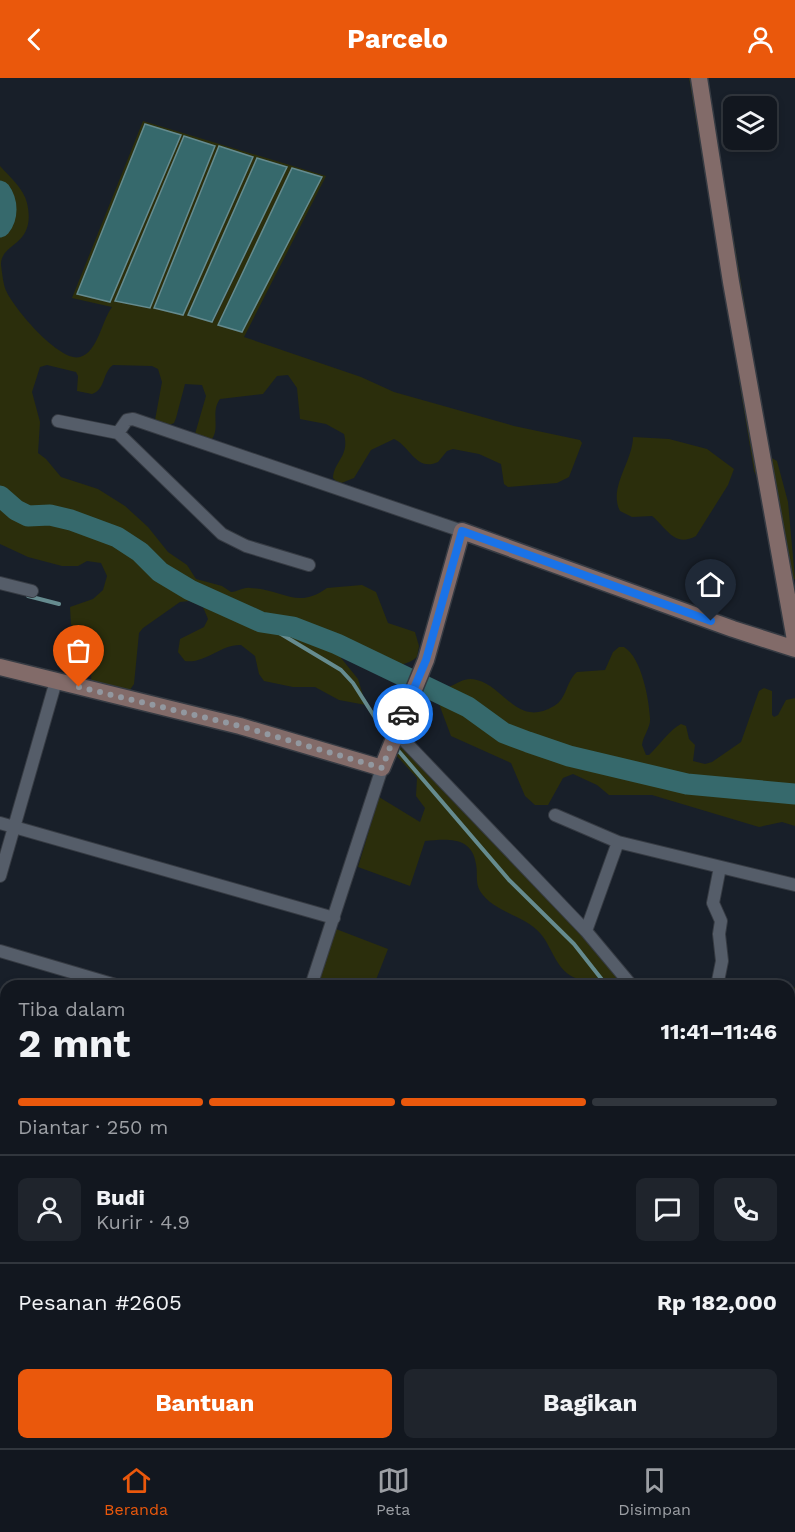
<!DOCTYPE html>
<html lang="id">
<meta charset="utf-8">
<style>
:root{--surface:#12171f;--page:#1f242c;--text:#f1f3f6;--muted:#9c9fa4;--line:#31363d;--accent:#ea580c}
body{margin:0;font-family:"Work Sans",sans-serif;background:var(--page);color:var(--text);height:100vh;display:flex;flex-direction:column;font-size:22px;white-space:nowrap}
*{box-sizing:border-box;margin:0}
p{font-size:20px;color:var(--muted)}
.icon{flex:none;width:33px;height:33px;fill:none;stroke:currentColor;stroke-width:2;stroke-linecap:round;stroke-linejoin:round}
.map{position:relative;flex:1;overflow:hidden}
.panel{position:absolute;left:0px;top:902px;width:795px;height:470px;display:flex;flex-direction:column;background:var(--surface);border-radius:18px 18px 0 0;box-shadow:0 3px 9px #0003,0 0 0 2px var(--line)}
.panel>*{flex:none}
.controls{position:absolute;left:723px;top:18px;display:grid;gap:12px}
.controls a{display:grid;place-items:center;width:54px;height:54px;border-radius:9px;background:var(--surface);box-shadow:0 3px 9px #0003,0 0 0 2px var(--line);font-size:30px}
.pin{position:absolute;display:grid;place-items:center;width:51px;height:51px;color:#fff;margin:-62px -26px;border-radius:50% 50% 50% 0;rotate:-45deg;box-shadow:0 0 6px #0007}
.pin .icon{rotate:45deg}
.courier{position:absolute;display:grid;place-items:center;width:60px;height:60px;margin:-30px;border:4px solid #1a73e8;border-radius:50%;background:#fff;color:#222;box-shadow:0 2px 8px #0007}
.summary em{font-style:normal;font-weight:700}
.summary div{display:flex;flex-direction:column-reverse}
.summary{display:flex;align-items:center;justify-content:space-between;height:102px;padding:0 18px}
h1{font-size:39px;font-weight:700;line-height:45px}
.bar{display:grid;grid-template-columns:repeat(4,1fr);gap:9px 6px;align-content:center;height:72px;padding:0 18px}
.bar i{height:8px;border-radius:4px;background:var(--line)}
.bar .active{background:var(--accent)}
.bar p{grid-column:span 4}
.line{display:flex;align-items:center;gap:15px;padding:0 18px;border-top:2px solid var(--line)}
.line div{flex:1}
.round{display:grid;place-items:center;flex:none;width:63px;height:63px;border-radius:9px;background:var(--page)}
.action{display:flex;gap:12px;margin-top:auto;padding:12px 18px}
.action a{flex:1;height:69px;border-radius:9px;background:var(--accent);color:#fff;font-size:24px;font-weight:700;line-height:69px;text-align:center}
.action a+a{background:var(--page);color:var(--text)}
header{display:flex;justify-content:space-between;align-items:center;height:78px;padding:0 18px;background:var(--accent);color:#fff;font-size:27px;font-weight:700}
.tabs{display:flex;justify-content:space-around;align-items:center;height:84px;border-top:2px solid var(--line);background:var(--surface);font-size:16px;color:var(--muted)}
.tabs a{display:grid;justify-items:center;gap:3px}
.tabs .active{color:var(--accent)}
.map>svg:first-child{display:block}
.green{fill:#2b2e0c;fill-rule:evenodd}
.water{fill:#36696c;stroke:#658b8f;stroke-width:1.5}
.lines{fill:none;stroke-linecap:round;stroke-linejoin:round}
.stream{stroke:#658b8f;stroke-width:4}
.river{stroke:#36696c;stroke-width:21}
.lane-casing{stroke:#363b43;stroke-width:8}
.street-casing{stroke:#363b43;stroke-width:14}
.secondary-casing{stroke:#363b43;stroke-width:19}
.lane{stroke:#555d69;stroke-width:6}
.street{stroke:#555d69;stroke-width:12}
.secondary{stroke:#826b69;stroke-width:16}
.done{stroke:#9298a0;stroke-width:6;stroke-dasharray:0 10.8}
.route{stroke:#1a73e8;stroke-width:8}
</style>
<header><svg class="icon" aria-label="back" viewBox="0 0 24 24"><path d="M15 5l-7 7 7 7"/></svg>Parcelo<svg class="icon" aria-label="person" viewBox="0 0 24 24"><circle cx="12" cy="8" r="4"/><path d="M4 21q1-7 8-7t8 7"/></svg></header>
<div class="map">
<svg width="795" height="1370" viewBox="0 0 795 1370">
<rect width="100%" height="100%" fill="#181f29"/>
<!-- green -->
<path class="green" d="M689 0H707L770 379 777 383 788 424 795 501 785 504 760 406 754 393Z
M143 43 326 98 244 259 361 299 394 314 514 348 580 362 582 365 569 399 557 405 508 409 504 406 501 386 479 376 453 371 447 373 438 384C416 394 410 368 394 361L371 372 354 400 339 406 333 400C334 383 350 378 344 356L326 346 300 341 297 310 288 297 277 298 263 316 220 321C210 334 221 351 211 362L195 356 206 318 202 307 185 306 176 340 174 345 167 348 155 342 162 304 158 291 152 288 113 287C102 295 106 311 92 316L77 313 78 298 76 294 47 287 40 289 32 314 40 344 38 375 46 381 61 399 98 411 125 428 148 449 168 474 187 487 196 501 222 508 231 514C238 514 243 509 250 510 283 511 297 532 327 510L362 507 376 514 388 545 415 554 419 568 417 579C390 601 369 569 342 573L341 580 358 601 366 627 339 622 315 609H293L264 603 259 596 255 578 241 567C221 566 205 586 185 583L178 574 180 561 204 549 208 541 203 529 189 523 180 524 143 550 139 555 134 606 129 613 91 604 92 557 71 547 70 529 93 521 103 512 107 498 101 485 87 483 78 488H62L28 479 0 466V88C9 98 24 111 27 125 37 169 0 164 1 187 2 194 3 204 5 210 11 228 60 285 80 279 98 274 102 242 112 229L72 220ZM145 47 181 58 110 224 77 216ZM219 68 253 79 154 230V229ZM258 80 287 89 213 244 189 237ZM292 91 321 99 242 254 219 247Z
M633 359 669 361 707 371 734 391 728 407 696 458C674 470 667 450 652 438L632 439 620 433C608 410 633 383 633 359Z
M619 569H624C642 580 649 622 650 640 651 649 643 658 642 667L646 677H649C659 668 670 651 681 646L686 648 689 661 695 667 693 683 705 686 712 684 741 664 759 613 764 610 772 613V637L774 639 778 637 786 622 795 620V748L782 744 759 749 652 717H609L597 707 573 696 563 700 548 727H535L525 718 511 685 451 658 439 626 426 612 429 606C435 607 445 611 451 608 461 604 465 599 477 602 505 609 517 650 554 628 567 621 566 603 577 594L605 592 613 574Z
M402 664 541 808 626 907C607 907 590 907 573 899 556 891 551 867 540 855 524 837 493 834 480 813 475 804 478 796 476 786 472 758 447 761 425 763L410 808 358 789 379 719 420 744 425 730 416 718 417 700 395 676Z
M336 851 388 871 374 907 317 908Z
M795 909V1090L789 1084V914Z
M0 914 6 915V1151L0 1141Z"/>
<!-- water -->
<path class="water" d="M145 46 181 57 110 224 77 216Z
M184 58 215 68 150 230 115 223Z
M219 68 253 79 183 237 154 230Z
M257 80 287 89 212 244 188 237Z
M292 90 322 99 242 254 218 247Z"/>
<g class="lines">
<!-- stream -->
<path class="stream" d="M28 518 59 526
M261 544 341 592 353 605 388 660
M396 670 509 802 574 866 607 908
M789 1029 795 1033
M0 1107 6 1120
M219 1365 222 1370"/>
<!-- river -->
<path class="river" d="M0 113C8 124 8 139 0 149
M0 418 16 432 28 438 50 437 71 442 117 459 140 474 160 494 190 512 261 544 293 549 337 566 468 629 504 655 528 664 569 678 687 706 795 716"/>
<!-- lane casing -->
<g class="lane-casing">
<path id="lane" d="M337 1365 346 1370"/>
</g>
<!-- street casing -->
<g class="street-casing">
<path id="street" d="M58 343 118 355 222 456 246 468 309 487
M118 355 127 342 133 341 462 453
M0 505 32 513
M396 654 586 853 632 908
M555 737 618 764 795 807
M0 745 334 840
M0 798 56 603
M586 853 618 764
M0 873 119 908
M311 908 382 690
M717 908 722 883 719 856 721 843 713 825 720 789
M151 1370 153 1365"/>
</g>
<!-- secondary casing -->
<g class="secondary-casing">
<path id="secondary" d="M699 0 731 204 795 562
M0 589 240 648 382 690 426 582 462 453 733 551 795 571"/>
</g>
<!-- lane -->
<use href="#lane" class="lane"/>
<!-- street -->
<use href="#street" class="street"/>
<!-- secondary -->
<use href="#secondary" class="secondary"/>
</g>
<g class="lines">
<!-- done -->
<path class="done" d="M79 609 240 648 382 690 403 636"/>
<!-- route -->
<path class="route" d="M403 636 426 582 462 453 711 543"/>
</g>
</svg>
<div class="controls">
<a><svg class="icon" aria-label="layers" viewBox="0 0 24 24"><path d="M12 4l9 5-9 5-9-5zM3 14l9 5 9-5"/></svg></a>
</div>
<div class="pin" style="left:79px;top:609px;background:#ea580c"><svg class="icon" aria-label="bag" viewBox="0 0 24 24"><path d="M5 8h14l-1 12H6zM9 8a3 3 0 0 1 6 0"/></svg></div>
<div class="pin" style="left:711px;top:543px;background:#1f2937"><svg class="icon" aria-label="home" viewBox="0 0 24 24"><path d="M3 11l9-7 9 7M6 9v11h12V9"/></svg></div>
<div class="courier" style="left:403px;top:636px"><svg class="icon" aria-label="car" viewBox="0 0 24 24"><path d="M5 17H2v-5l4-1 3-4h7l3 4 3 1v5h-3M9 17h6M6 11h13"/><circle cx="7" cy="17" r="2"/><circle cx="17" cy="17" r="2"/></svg></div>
<section class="panel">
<div class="summary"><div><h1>2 mnt</h1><p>Tiba dalam</p></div><em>11:41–11:46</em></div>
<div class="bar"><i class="active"></i><i class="active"></i><i class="active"></i><i></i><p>Diantar · 250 m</p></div>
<div class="line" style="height:108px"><a class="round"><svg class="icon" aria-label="person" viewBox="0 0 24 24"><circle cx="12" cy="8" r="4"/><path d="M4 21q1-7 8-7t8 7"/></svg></a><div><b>Budi</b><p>Kurir · 4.9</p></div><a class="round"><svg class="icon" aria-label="chat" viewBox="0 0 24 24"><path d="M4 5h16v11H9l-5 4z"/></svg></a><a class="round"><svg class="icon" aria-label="phone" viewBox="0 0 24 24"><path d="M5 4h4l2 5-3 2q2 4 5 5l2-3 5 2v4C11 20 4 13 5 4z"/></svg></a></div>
<div class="line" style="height:78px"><div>Pesanan #2605</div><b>Rp 182,000</b></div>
<div class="action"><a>Bantuan</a><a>Bagikan</a></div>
</section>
</div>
<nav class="tabs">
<a class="active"><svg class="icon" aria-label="home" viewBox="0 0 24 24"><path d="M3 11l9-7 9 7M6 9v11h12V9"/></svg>Beranda</a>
<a><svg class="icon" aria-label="map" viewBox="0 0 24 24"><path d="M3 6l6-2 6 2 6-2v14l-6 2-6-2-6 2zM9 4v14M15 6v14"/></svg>Peta</a>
<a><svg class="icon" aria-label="saved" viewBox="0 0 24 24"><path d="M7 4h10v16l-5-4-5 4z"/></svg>Disimpan</a>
</nav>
